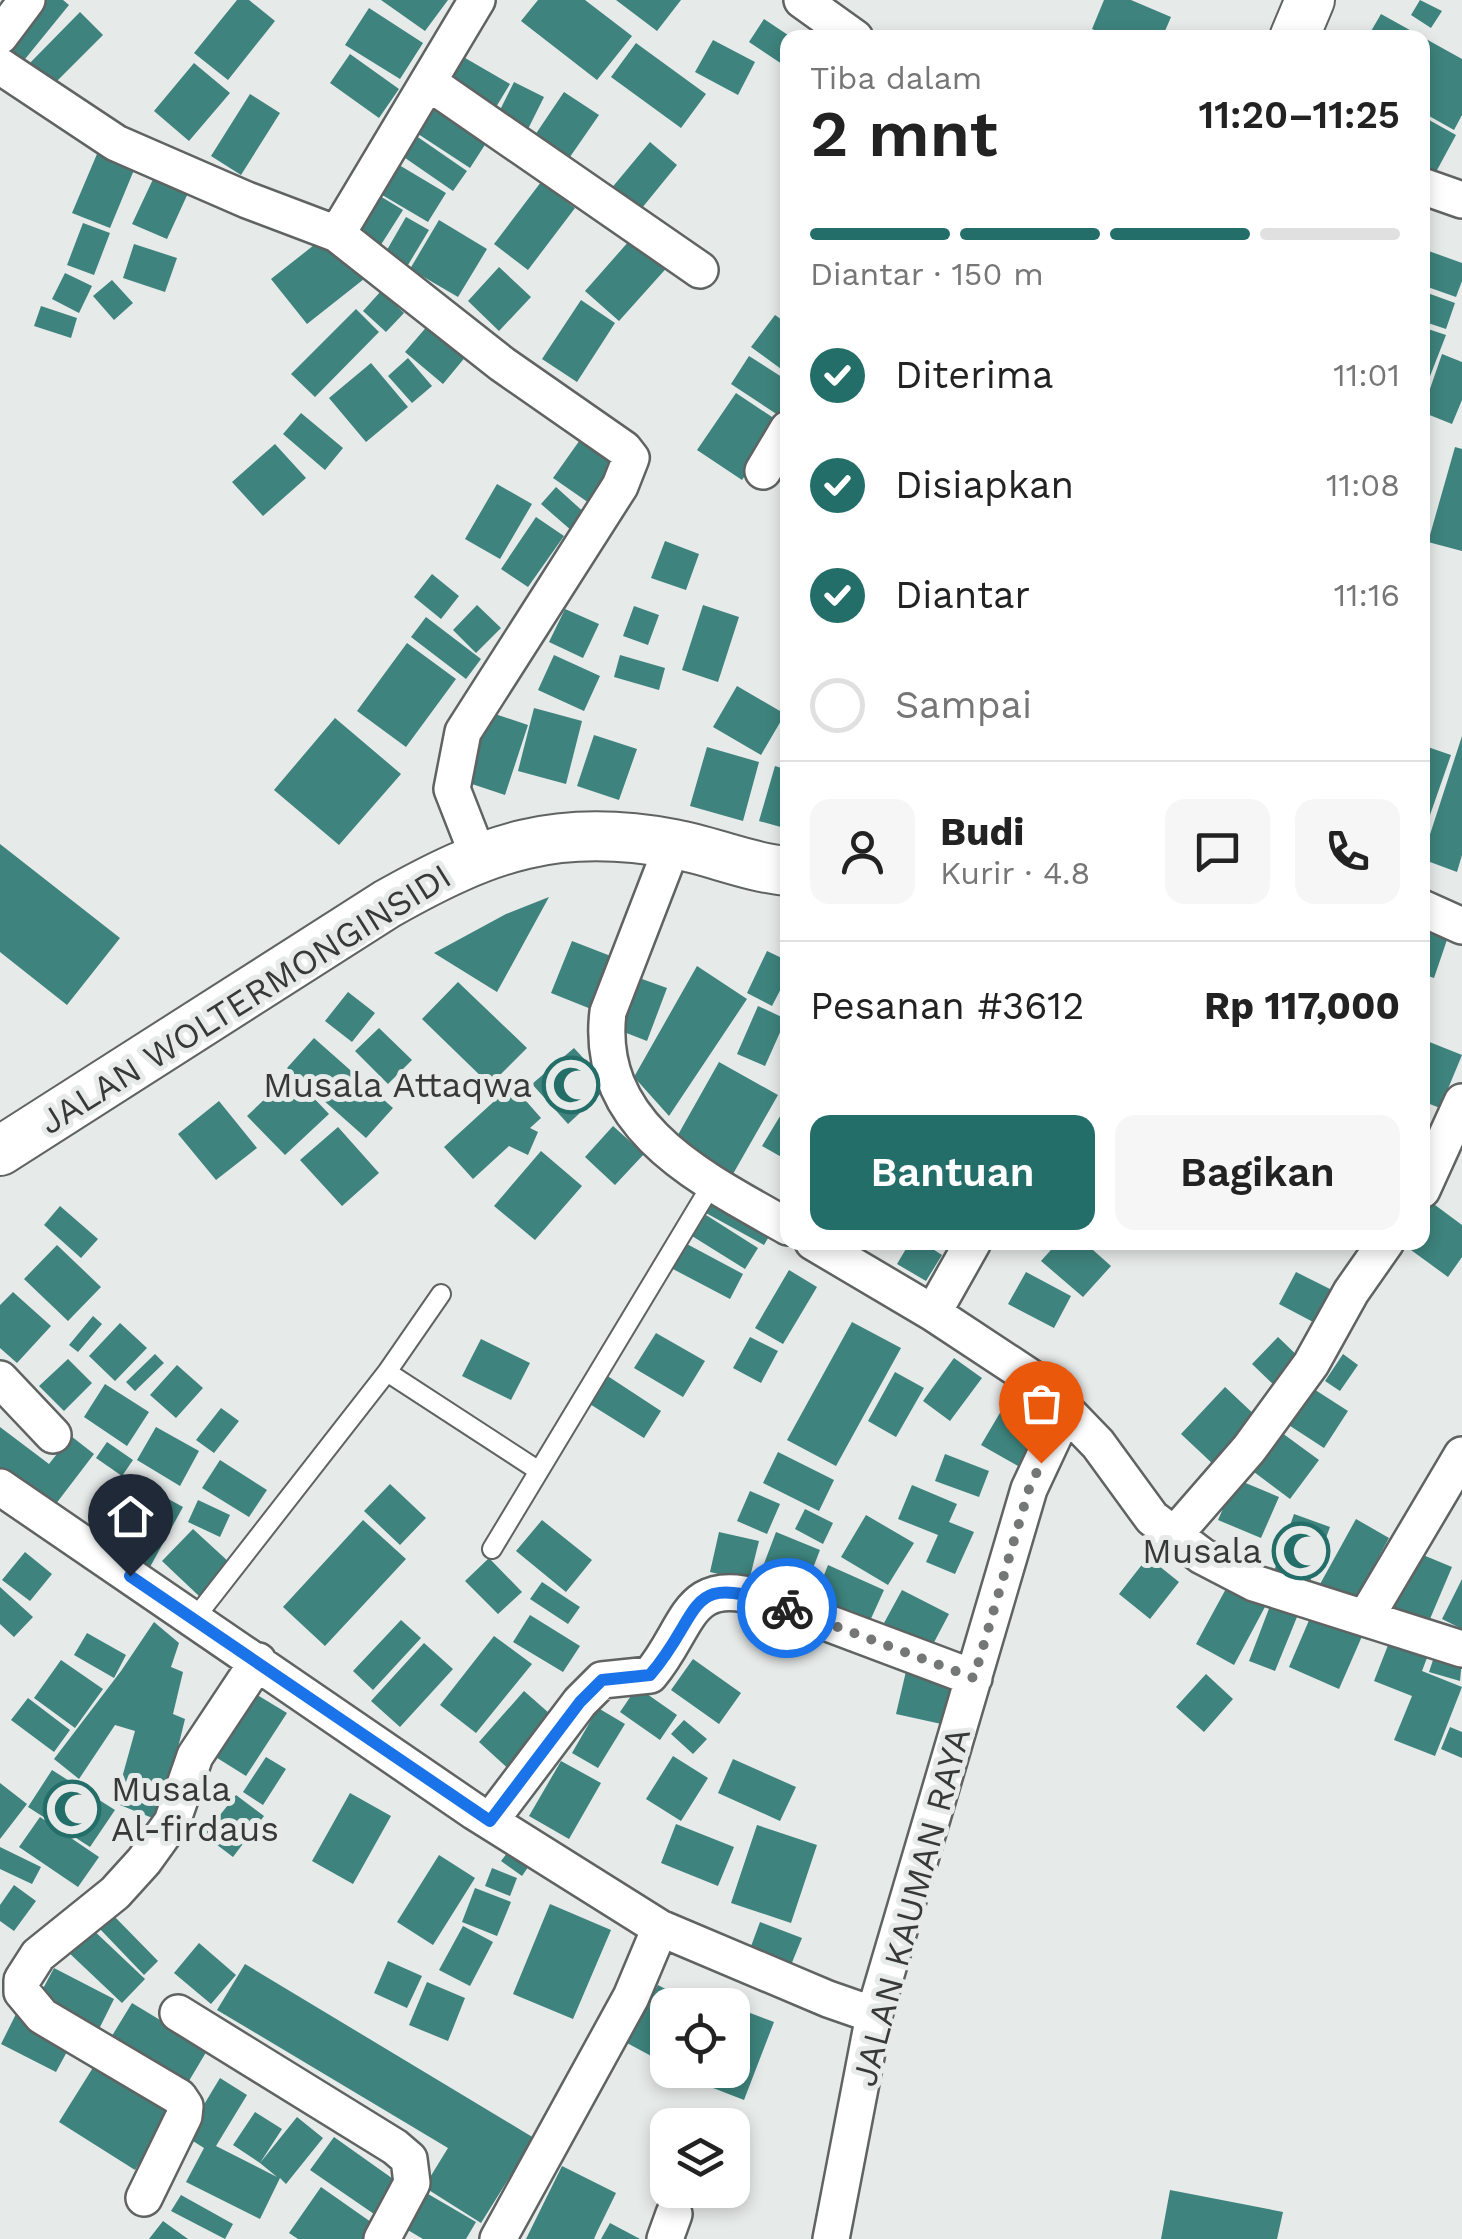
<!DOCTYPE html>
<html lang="id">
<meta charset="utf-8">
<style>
:root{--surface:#fff;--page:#f6f6f6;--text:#222;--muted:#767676;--line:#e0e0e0;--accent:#246e69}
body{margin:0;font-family:"Work Sans",sans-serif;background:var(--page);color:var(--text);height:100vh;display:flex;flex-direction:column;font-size:38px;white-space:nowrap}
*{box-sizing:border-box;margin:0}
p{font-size:32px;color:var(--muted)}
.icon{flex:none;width:55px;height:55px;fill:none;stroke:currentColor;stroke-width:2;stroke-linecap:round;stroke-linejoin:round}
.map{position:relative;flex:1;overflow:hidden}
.drawer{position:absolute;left:780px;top:30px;width:650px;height:1220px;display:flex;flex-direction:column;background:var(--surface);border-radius:20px;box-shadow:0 5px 15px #0003}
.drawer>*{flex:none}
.controls{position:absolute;left:650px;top:1988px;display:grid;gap:20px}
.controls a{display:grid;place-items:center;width:100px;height:100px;border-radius:20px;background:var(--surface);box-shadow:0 5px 15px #0003;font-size:50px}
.pin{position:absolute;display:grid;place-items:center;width:85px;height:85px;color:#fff;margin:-102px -42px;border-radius:50% 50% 50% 0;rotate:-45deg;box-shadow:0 0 10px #0007}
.pin .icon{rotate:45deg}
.courier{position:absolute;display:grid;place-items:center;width:100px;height:100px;margin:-50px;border:8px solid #1a73e8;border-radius:50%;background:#fff;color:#222;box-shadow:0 2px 12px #0007}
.headline em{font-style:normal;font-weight:600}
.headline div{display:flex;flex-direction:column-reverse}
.headline{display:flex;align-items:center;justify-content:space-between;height:170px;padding:0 30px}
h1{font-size:65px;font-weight:600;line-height:75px}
.bar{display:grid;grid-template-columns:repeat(4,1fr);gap:15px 10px;align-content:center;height:120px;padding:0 30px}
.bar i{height:12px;border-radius:8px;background:var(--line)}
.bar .current{background:var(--accent)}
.bar p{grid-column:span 4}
.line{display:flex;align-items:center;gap:25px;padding:0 30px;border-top:2px solid var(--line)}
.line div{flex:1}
.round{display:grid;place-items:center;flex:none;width:105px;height:105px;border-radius:20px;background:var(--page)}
ol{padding:0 30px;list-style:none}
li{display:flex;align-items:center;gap:30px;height:110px}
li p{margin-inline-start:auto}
li .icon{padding:10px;border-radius:50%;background:var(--accent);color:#fff;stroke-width:4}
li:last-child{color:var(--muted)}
li i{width:55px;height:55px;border:5px solid var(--line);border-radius:50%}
.button{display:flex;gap:20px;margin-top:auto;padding:20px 30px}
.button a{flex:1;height:115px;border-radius:20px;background:var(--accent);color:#fff;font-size:40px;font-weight:600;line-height:115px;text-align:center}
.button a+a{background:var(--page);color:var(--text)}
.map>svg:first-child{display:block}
.building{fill:#3e837d}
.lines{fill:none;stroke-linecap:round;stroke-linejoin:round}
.service-casing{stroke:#5f6362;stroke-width:22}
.minor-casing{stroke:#5f6362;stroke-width:40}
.secondary-casing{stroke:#5f6362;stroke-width:52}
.service{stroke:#fff;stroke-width:18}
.minor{stroke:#fff;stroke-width:35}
.secondary{stroke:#fff;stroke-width:48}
.done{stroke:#747776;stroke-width:10;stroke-dasharray:0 18}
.route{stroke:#1a73e8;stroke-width:12}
.labels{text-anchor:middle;stroke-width:10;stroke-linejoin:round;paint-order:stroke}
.street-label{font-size:35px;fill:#373938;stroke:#e6eae9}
.poi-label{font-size:35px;fill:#373938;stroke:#e6eae9;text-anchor:end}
</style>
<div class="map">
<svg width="1462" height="2239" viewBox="0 0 1462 2239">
<rect width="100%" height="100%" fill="#e6eae9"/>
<!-- building -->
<path class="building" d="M35 0H63L69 5 21 64 0 47Z
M237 0H249L275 21 228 80 194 53Z
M381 0H448L425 31Z
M538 0H585L632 36 597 80 521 21Z
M616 0H681L657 31Z
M1104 0H1131L1171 17 1162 38H1112L1092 29Z
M1420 0 1442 11 1431 28 1411 15Z
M369 8 423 43 400 79 345 45Z
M80 12 103 35 49 89 26 67Z
M1381 14 1462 59V115L1454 130 1422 112V38H1367Z
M764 19 788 35V68L749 42Z
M713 40 755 62 738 95 695 72Z
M636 43 706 94 681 128 611 77Z
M350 54 399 89 379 118 330 83Z
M460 55 510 84 490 117 440 87Z
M194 63 230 93 189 141 154 111Z
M514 82 544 97 526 133 496 118Z
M564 92 599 115 563 167 529 144Z
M250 94 280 113 241 175 211 156Z
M430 103 488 140 470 168 412 130Z
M1422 116 1456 135 1430 183 1422 178Z
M409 131 467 171 453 191 395 151Z
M650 142 677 165 633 219 605 196Z
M97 154 134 170 110 228 72 213Z
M389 159 446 193 428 222 372 189Z
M155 175 189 191 167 239 132 224Z
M541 182 575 208 528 270 494 244Z
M375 193 403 210 377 251 350 234Z
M406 217 429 230 402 275 380 262Z
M439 220 487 249 458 297 410 269Z
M83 223 110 233 94 275 67 265Z
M637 232 671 263 619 321 585 291Z
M328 234 364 279 307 324 271 279Z
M134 244 177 258 165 292 123 278Z
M1426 250 1462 263V281L1456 297 1422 285Z
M499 267 531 297 499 331 468 301Z
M65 273 92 286 79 313 52 299Z
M112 280 133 303 114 320 93 296Z
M381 291 404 313 386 332 363 311Z
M1422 291 1455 303 1446 329 1422 321Z
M581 300 615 323 577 382 542 359Z
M41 306 77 318 71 338 34 326Z
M356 309 379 332 315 397 291 374Z
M775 315 788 324V374L751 347Z
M429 324 467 355 443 384 405 352Z
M1422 327 1446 335 1427 384 1422 382Z
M1442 354 1462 362V400L1452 424 1422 412Z
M749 356 788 381V414L784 419 731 384Z
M408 358 432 386 412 403 388 376Z
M371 363 408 407 366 442 329 398Z
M736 393 781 423 742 480 697 450Z
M301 413 343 448 325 470 283 434Z
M587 430 626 458 592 505 553 478Z
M275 444 306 478 263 516 232 482Z
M1455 447 1462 449V551L1428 542Z
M497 484 532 504 500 559 465 539Z
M556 487 587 515 572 531 541 504Z
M536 517 564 536 528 587 501 569Z
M665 541 699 554 686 590 651 578Z
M432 574 459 596 441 619 414 597Z
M477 605 501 628 476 653 453 630Z
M703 605 739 617 718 682 682 670Z
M634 606 659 615 648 645 623 636Z
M565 609 599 624 583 658 549 642Z
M426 617 481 659 466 679 411 637Z
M407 643 456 679 406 747 357 711Z
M554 655 600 676 584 711 538 690Z
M620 655 665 668 659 690 614 677Z
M737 686 785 714 761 755 713 727Z
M534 708 582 721 566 784 518 771Z
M486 711 528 725 505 795 463 781Z
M335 718 401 774 339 845 274 790Z
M594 735 637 749 619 800 577 786Z
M1462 736V855L1457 872 1422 859Z
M1422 745 1451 755 1423 835 1422 834Z
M707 747 759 762 743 821 690 806Z
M775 766 788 770V829L759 821Z
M0 844 120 938 67 1005 0 952Z
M549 897 497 992 434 953 506 914Z
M1422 924 1449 934 1434 978 1422 974Z
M572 941 621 960 601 1013 551 993Z
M767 951 788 961V975L772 1006 747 993Z
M697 966 747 999 669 1116 634 1077Z
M631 975 667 988 647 1041 611 1027Z
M458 982 527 1048 490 1085 422 1019Z
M348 992 375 1013 352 1042 325 1021Z
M758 1006 786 1019 765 1066 737 1054Z
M379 1028 412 1060 388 1084 355 1051Z
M314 1038 393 1108 366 1138 287 1068Z
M1422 1039 1462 1055 1440 1108 1422 1101Z
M574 1048 609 1086 568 1124 532 1084Z
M719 1062 778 1095 729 1181 670 1149Z
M291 1074 329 1114 285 1155 247 1116Z
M512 1085 541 1118 530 1128 538 1132 528 1155 509 1146 473 1179 444 1147Z
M219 1101 257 1148 216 1180 178 1134Z
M788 1103V1155L785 1159 762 1146Z
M613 1126 644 1154 615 1185 585 1157Z
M338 1127 379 1173 342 1206 300 1160Z
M541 1151 582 1186 535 1240 494 1206Z
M712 1201 771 1233 764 1245 706 1213Z
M1431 1202 1462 1225V1257L1448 1277 1400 1242H1422V1214Z
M60 1206 98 1239 81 1258 44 1225Z
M706 1215 758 1248 745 1269 692 1236Z
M910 1242H922L942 1255 926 1281 897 1264Z
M1058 1242H1084L1111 1266 1083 1297 1041 1261Z
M685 1243 743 1274 730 1299 671 1268Z
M57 1245 101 1287 68 1321 24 1279Z
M789 1270 817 1287 783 1344 755 1328Z
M1026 1272 1071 1296 1054 1328 1008 1304Z
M1296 1272 1332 1290 1315 1323 1279 1304Z
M13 1292 51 1326 17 1363 0 1348V1305Z
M93 1316 102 1324 78 1352 69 1345Z
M852 1322 901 1348 836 1466 787 1440Z
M120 1323 147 1348 115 1381 89 1356Z
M656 1333 705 1361 683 1397 634 1368Z
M750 1337 778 1351 761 1383 733 1368Z
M1278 1337 1306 1364 1280 1391 1252 1364Z
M481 1339 530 1363 511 1400 462 1376Z
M155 1354 164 1363 135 1391 126 1382Z
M1343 1354 1358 1365 1340 1391 1325 1381Z
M954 1358 982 1378 950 1421 923 1401Z
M68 1359 92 1383 64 1411 39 1386Z
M177 1365 203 1388 176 1418 150 1395Z
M895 1372 924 1388 896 1437 868 1421Z
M603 1373 661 1411 644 1438 585 1401Z
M105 1384 149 1412 127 1446 84 1417Z
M1306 1384 1348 1411 1324 1448 1281 1420Z
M1225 1387 1258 1418 1214 1465 1181 1434Z
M1014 1389 1059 1414 1027 1471 981 1445Z
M221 1408 239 1421 214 1453 196 1440Z
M0 1427 49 1464 71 1436 94 1454 52 1509 0 1469Z
M156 1427 199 1451 180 1486 137 1460Z
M1278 1430 1319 1460 1290 1499 1250 1469Z
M107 1442 133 1460 122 1476 96 1458Z
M778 1452 834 1480 819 1511 763 1483Z
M945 1454 989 1471 979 1497 935 1481Z
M220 1460 267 1490 249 1517 202 1488Z
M132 1479 183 1507 150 1567 99 1539Z
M1236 1479 1279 1497 1261 1538 1218 1520Z
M390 1484 426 1518 400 1545 364 1511Z
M912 1485 957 1504 949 1522 974 1532 955 1574 926 1562 938 1535 898 1519Z
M750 1491 780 1504 767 1534 737 1521Z
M198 1500 230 1515 220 1537 188 1522Z
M805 1509 833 1523 823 1544 795 1529Z
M1294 1514 1330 1527 1308 1587 1273 1574Z
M866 1515 914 1543 888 1585 841 1557Z
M1356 1519 1389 1538 1353 1604 1319 1586Z
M363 1520 406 1559 325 1646 283 1607Z
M542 1520 592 1560 566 1592 516 1551Z
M193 1529 230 1563 199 1596 162 1561Z
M719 1532 759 1541 749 1581 710 1572Z
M776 1532 820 1550 803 1594 759 1577Z
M1411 1550 1452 1567 1427 1626 1386 1609Z
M25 1552 52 1574 30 1601 2 1580Z
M1148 1557 1179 1582 1150 1619 1119 1594Z
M489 1558 522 1592 498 1614 465 1581Z
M828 1565 884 1590 869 1623 814 1600Z
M1462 1579V1629L1442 1619Z
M542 1582 580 1607 568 1624 530 1599Z
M1228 1585 1266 1605 1234 1665 1196 1644Z
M0 1587 33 1617 14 1637 0 1624Z
M902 1590 949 1614 931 1648 884 1623Z
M1270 1606 1297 1617 1275 1671 1249 1661Z
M1313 1611 1363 1634 1339 1689 1289 1667Z
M530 1615 580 1646 563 1672 513 1642Z
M401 1620 421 1638 373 1690 353 1671Z
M154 1622 179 1643 171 1667 183 1672 173 1714 185 1719 160 1821 115 1803 135 1731 115 1725 79 1779 54 1759 121 1671Z
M87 1633 126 1655 114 1678 74 1655Z
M1392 1635 1430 1650 1422 1671 1462 1687 1435 1756 1394 1740 1412 1696 1374 1681Z
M494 1636 532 1664 476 1733 440 1705Z
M424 1643 453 1669 400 1727 371 1701Z
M1436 1651 1462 1659 1460 1681 1429 1672Z
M693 1659 741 1693 719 1724 671 1690Z
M61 1660 103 1689 75 1728 34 1698Z
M907 1667 957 1678 946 1725 896 1714Z
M1206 1674 1233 1699 1204 1732 1176 1707Z
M637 1687 677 1715 660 1740 620 1712Z
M524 1691 558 1721 512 1772 479 1742Z
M254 1693 287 1713 246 1776 214 1756Z
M28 1698 70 1730 54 1752 11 1720Z
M598 1708 625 1724 598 1768 572 1753Z
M684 1720 707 1739 693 1754 671 1734Z
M1450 1727 1462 1732V1758L1441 1749Z
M673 1756 708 1778 681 1821 646 1799Z
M266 1757 286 1769 263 1805 243 1792Z
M733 1759 796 1787 780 1821 718 1793Z
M561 1761 601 1783 569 1839 529 1816Z
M52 1770 115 1810 90 1847 28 1807Z
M0 1783 27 1804 0 1839Z
M350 1793 391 1816 353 1884 312 1861Z
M236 1795 264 1816 233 1857 204 1835Z
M40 1817 99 1857 78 1887 19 1847Z
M676 1824 734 1847 718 1886 661 1863Z
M757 1825 817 1845 791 1923 731 1903Z
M0 1847 41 1867 32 1884 0 1869Z
M511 1848 531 1863 522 1876 501 1861Z
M439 1855 475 1878 433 1945 397 1922Z
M492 1868 517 1878 510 1896 485 1886Z
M14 1885 36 1901 14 1931 0 1921V1905Z
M475 1888 511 1902 497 1936 462 1922Z
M550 1904 611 1930 573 2019 513 1994Z
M114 1916 158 1961 144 1975 100 1929Z
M760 1922 802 1938 791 1965 750 1949Z
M89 1926 145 1979 122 2003 66 1950Z
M463 1926 493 1942 470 1986 439 1970Z
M199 1943 236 1975 211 2004 174 1973Z
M388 1961 422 1976 407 2008 374 1993Z
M245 1964 534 2138 481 2223 424 2187 448 2148 217 2010Z
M54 1968 114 1999 99 2029 38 1998Z
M427 1982 465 1998 448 2041 409 2025Z
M658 1985 695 2005H668V2065L627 2043Z
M132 2003 208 2049 183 2091 107 2044Z
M732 2006 774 2022 744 2100 690 2079 693 2070H732Z
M19 2008 75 2037 56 2072 1 2044Z
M94 2066 171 2114 135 2170 59 2122Z
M220 2078 247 2095 216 2146 277 2177 260 2163 297 2117 323 2138 286 2184 280 2178 260 2219 186 2182 204 2148 185 2136Z
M255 2112 282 2129 260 2163 233 2145Z
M334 2137 396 2181 374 2214 310 2170Z
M562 2166 616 2193 597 2232 594 2239H526Z
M321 2187 378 2227 369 2239H298L289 2233Z
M1170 2190 1283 2212 1277 2239H1161Z
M423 2191 476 2222 466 2239H423L401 2226Z
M181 2195 233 2224 225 2239 171 2211Z
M163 2221 188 2239H149Z
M610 2223 640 2239H601Z"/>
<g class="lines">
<!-- service casing -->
<g class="service-casing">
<path id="service" d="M387 1372 539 1471 712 1184
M492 1549 539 1471
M195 1618 387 1372 441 1294"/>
</g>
<!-- minor casing -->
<g class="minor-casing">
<path id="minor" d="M802 0 855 38
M0 36 27 0
M0 66 116 143 247 200 337 234 502 364 624 449 631 458 620 486 463 732 452 789 479 858
M428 82 700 270
M1422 186 1462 200
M337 234 477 0
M763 471 788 429
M673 844 608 1012C594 1127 703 1179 788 1227
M1422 908 1462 926
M1422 1190 1462 1102
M813 1242 933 1313 1039 1383 1098 1444 1152 1518 1202 1556 1254 1583 1462 1649
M933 1313 973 1242
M0 1379 53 1435
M0 1487 475 1812 660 1928 828 1999 874 2015
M1175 1534 1249 1449 1311 1364 1351 1292 1386 1242
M1366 1617 1462 1455
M490 1821 580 1702 602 1680 650 1675C690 1628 685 1575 761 1598L974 1678
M178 2013 395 2147 409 2159 412 2183 382 2239
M144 2198 184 2116 185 2106 179 2097 42 2016 22 1992V1980L38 1955 115 1893 144 1861 172 1822 195 1756 258 1661
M498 2239 631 1997 660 1928
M665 2239 674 2214
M831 2239 874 2015 1029 1489 1066 1410"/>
</g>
<!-- secondary casing -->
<g class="secondary-casing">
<path id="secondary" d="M1294 38 1310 0
M0 1151 387 904C488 847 557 822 674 844 712 851 750 868 788 871"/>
</g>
<!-- service -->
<use href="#service" class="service"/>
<!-- minor -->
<use href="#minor" class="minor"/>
<!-- secondary -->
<use href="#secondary" class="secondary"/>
</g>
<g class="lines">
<!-- done -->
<path class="done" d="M787 1608 974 1678 1029 1489 1041 1463"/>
<!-- route -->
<path class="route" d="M130 1576 490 1821 580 1702 602 1680 650 1675C706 1610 682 1568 787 1608"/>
</g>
<!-- icons -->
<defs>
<g id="mosque-ring" transform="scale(2.875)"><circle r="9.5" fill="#e6eae9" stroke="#246e69" stroke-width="1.5"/><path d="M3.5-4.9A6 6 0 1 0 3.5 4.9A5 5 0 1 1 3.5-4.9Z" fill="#246e69"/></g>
</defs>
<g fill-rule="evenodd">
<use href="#mosque-ring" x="571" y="1085"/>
<use href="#mosque-ring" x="1301" y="1551"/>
<use href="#mosque-ring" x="72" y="1809"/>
</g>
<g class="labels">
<!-- street labels -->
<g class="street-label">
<text transform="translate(245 999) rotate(-32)" y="12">JALAN WOLTERMONGINSIDI</text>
<text transform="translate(911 1907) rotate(-75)" y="12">JALAN KAUMAN RAYA</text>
</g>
<!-- poi labels -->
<g class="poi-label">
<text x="532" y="1097">Musala Attaqwa</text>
<text x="1262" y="1563">Musala</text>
<text x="111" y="1801" text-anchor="start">Musala<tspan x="111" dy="40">Al-firdaus</tspan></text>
</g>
</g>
</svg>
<div class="controls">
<a><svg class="icon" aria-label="locate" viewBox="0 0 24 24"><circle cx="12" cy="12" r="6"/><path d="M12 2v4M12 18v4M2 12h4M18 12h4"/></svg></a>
<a><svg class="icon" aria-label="layers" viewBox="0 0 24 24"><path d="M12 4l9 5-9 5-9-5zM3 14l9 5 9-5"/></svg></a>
</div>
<div class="pin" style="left:1041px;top:1463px;background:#ea580c"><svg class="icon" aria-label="bag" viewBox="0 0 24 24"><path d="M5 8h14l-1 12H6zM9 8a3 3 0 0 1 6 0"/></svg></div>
<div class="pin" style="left:130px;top:1576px;background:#1f2937"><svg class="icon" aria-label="home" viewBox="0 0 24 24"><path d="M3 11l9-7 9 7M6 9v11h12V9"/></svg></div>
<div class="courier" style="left:787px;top:1608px"><svg class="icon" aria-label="bike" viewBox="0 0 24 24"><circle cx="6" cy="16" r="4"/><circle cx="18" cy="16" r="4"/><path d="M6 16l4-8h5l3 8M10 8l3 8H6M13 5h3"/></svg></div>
<section class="drawer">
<div class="headline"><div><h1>2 mnt</h1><p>Tiba dalam</p></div><em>11:20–11:25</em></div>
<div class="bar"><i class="current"></i><i class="current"></i><i class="current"></i><i></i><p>Diantar · 150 m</p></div>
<ol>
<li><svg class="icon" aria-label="check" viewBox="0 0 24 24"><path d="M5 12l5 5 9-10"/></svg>Diterima<p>11:01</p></li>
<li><svg class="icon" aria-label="check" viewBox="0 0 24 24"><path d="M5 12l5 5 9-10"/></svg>Disiapkan<p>11:08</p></li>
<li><svg class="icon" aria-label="check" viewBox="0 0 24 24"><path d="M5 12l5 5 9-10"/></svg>Diantar<p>11:16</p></li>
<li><i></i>Sampai</li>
</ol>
<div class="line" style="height:180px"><a class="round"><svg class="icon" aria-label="person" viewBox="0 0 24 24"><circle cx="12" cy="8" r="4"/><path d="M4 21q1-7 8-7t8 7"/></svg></a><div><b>Budi</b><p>Kurir · 4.8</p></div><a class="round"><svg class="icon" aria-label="chat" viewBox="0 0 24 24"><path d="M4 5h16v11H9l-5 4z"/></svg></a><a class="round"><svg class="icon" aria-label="phone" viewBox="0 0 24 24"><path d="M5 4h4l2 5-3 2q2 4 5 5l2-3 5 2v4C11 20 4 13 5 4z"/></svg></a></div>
<div class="line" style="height:130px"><div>Pesanan #3612</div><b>Rp 117,000</b></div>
<div class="button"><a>Bantuan</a><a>Bagikan</a></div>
</section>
</div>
